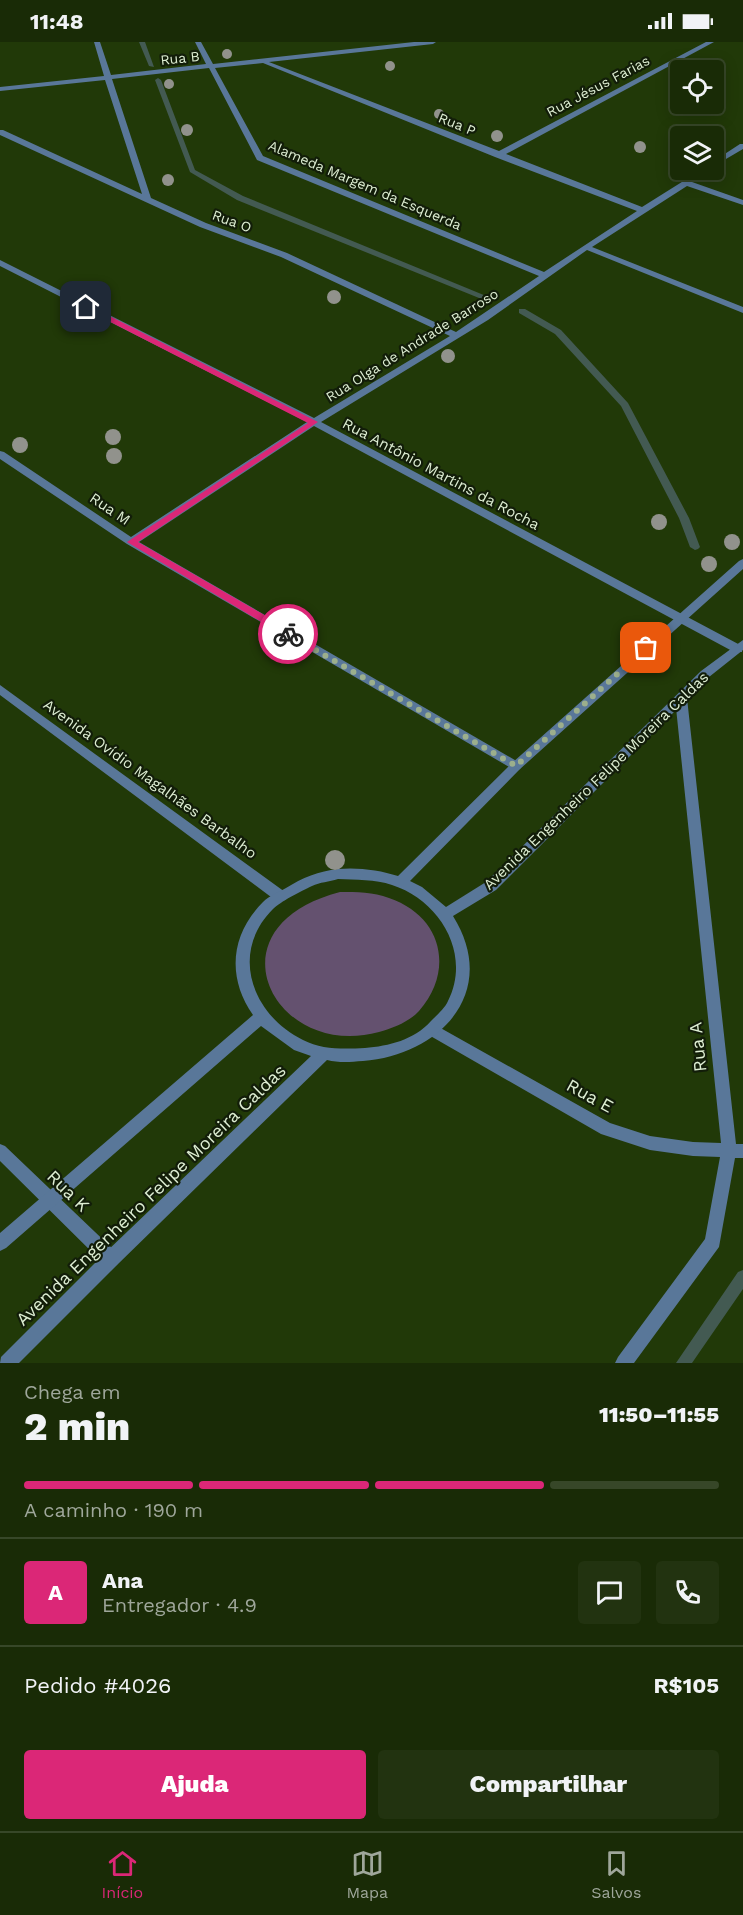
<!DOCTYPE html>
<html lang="pt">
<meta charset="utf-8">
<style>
:root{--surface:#192b06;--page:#223310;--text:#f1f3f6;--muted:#9fa79b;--line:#374728;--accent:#db2777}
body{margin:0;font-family:"Work Sans",sans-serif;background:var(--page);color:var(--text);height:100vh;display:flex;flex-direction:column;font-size:22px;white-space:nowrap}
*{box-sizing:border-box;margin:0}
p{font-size:20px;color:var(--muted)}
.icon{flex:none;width:33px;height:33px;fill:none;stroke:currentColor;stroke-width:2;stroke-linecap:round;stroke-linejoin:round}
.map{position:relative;height:1321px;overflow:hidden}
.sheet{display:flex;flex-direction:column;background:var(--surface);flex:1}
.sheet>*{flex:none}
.tools{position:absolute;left:670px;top:18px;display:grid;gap:12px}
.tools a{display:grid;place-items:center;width:54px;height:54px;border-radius:6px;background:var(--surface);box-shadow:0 3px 15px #0003,0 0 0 2px var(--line);font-size:30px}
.pin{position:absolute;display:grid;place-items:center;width:51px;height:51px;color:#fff;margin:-26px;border-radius:12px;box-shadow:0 3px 9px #0006}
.courier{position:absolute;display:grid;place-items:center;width:60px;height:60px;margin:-30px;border:4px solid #db2777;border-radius:50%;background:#fff;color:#222;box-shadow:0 2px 8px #0007}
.summary em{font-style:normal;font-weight:800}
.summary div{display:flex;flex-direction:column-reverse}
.summary{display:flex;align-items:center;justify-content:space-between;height:102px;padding:0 24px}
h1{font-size:39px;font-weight:800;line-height:45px}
.bar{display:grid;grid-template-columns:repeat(4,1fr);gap:9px 6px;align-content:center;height:72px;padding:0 24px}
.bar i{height:8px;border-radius:4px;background:var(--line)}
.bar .on{background:var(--accent)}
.bar p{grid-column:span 4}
.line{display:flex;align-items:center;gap:15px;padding:0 24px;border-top:2px solid var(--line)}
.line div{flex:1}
.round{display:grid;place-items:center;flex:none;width:63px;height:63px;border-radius:6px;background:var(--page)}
.button{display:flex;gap:12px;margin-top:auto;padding:12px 24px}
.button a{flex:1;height:69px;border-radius:6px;background:var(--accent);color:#fff;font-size:24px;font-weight:800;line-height:69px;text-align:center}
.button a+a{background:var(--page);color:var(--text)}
.status{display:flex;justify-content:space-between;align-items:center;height:42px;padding:0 30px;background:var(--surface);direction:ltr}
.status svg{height:16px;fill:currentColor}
.dock{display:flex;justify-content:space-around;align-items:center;height:84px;border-top:2px solid var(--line);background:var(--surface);font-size:16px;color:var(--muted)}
.dock a{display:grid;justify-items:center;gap:3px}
.dock .on{color:var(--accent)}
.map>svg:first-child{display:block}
.green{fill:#64516f}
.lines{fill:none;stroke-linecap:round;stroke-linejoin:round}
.stream{fill:#435a52;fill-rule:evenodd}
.minor{fill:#597799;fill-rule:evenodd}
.tertiary{fill:#597799;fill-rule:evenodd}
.tree{fill:#91928c}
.route{fill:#db2777}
.done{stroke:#9caf8c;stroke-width:6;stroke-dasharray:0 10.8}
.labels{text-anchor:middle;stroke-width:4.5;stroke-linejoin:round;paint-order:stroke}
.far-street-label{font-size:14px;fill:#deeed3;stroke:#121d09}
.street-label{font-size:15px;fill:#deeed3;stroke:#121d09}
.near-street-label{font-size:18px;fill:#deeed3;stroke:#121d09}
</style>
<div class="status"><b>11:48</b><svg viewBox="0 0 49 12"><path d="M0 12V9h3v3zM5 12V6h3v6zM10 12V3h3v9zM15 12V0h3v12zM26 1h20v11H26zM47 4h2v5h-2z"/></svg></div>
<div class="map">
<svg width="743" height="1321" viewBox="0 0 743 1321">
<rect width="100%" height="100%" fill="#213908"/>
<!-- green -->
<path class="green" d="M340 850C357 850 373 850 389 856 442 874 455 928 419 969 409 980 393 986 379 990 274 1019 205 885 340 850Z"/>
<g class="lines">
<!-- stream -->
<path class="stream" d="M139 0H145L154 25 149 24Z
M158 36 161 38 195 128 243 154 491 256 490 258H484L237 158 190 130 155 38Z
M519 267H525L561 288 628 361 689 476 700 505 698 507 695 508 690 505 679 476 621 364 555 292 519 271Z
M743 1228V1247L692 1321H676L738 1230Z"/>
<!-- minor -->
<path class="minor" d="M94 0H100L111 33 206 22 195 0H201L213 22 414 0H436L433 2 269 20 499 109 706 0H714L506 112 642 165 701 128H710L692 140 743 158V163L687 144 592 205 743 265V271L587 208 488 278 321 380 742 604V610H734L314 384 139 500 520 721 522 724 520 727 516 729 127 502 0 417V409L4 410 131 495 307 380 0 224V218L314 376 450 294 281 215 200 185 0 93V88H3L142 152 105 38 0 49V45L104 34ZM263 21 495 115 637 169 544 230 263 114 215 26ZM209 26 257 118 539 234 456 290 287 211 206 181 151 156 112 37Z
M740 102H743V107L714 124V119Z
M0 643 285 850 287 854 285 858 280 859 275 858 0 653Z
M681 652 687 656 736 1102H743V1116H735L719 1205 634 1321H615L618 1315 705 1197 720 1115 693 1114 650 1108 601 1092 427 992 425 988 427 984 432 982 437 984 610 1081 650 1094 693 1100 721 1101 675 656Z
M0 1102 5 1104 117 1211 119 1217 117 1223 111 1225 105 1223 0 1119Z"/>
<!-- tertiary -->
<path class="tertiary" d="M743 517V527L520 727 410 839 422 845 446 865 486 840 701 629 743 598V608L709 635 496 848 453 874C500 949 441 1013 363 1019 350 1020 339 1021 327 1018L117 1223 19 1321H0L1 1315 105 1211 311 1014 294 1008 261 984 6 1206 0 1209V1191L253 973C227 936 230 893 263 860 269 854 279 850 286 846 302 836 319 829 338 827 357 825 380 828 398 834L512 721 739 519ZM338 837C356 838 375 837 392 843 439 858 472 911 448 959 445 966 437 973 431 979 414 998 389 1004 365 1006 344 1007 322 1008 303 998 252 973 229 911 273 867 280 860 301 849 312 844 320 840 329 840 338 837Z"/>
</g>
<!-- trees -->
<g class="tree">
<circle cx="227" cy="12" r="5"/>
<circle cx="390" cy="24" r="5"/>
<circle cx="169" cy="42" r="5"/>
<circle cx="439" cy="72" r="5"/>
<circle cx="187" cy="88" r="6"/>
<circle cx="497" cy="94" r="6"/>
<circle cx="640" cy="105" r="6"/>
<circle cx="168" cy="138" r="6"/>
<circle cx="334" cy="255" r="7"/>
<circle cx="448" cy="314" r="7"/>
<circle cx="113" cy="395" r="8"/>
<circle cx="20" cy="403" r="8"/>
<circle cx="114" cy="414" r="8"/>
<circle cx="659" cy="480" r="8"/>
<circle cx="732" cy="500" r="8"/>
<circle cx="709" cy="522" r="8"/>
<circle cx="335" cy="818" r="10"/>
</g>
<!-- route -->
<path class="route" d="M83 263H88L318 380 138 500 292 589V594H285L127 500 308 381 83 266Z"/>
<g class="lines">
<!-- done -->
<path class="done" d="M288 592 516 724 646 606"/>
</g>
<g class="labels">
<!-- far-street labels -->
<g class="far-street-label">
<text transform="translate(180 16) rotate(-6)" y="5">Rua B</text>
<text transform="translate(598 44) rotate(-28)" y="5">Rua Jésus Farias</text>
<text transform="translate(457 82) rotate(22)" y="5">Rua P</text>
<text transform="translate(365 143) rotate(23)" y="5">Alameda Margem da Esquerda</text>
<text transform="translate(232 179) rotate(20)" y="5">Rua O</text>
<text transform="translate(412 303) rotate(-32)" y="5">Rua Olga de Andrade Barroso</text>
</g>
<!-- street labels -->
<g class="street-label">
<text transform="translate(441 432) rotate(28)" y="5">Rua Antônio Martins da Rocha</text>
<text transform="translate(110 467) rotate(34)" y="5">Rua M</text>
<text transform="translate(150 737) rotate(36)" y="5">Avenida Ovídio Magalhães Barbalho</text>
<text transform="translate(596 739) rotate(-44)" y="5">Avenida Engenheiro Felipe Moreira Caldas</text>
</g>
<!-- near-street labels -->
<g class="near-street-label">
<text transform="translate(698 1005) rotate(-96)" y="6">Rua A</text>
<text transform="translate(590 1054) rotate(29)" y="6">Rua E</text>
<text transform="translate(68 1149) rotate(44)" y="6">Rua K</text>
<text transform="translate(151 1153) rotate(-44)" y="6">Avenida Engenheiro Felipe Moreira Caldas</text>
</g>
</g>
</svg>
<div class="tools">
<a><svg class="icon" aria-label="locate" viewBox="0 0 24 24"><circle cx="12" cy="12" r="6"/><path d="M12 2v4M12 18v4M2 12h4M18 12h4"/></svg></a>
<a><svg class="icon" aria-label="layers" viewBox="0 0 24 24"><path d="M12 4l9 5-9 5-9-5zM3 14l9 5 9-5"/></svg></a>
</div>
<div class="pin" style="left:646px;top:606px;background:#ea580c"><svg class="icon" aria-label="bag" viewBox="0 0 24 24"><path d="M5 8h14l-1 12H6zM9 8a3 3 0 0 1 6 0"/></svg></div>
<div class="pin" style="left:86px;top:265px;background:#1f2937"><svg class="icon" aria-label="home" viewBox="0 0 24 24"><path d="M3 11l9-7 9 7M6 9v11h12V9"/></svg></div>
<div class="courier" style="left:288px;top:592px"><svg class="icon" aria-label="bike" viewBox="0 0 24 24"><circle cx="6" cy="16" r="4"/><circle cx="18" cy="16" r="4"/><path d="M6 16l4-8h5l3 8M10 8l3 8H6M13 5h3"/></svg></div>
</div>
<section class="sheet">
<div class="summary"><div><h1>2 min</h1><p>Chega em</p></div><em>11:50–11:55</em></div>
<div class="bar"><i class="on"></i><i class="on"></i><i class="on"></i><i></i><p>A caminho · 190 m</p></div>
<div class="line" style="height:108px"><b class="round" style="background:var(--accent);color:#fff">A</b><div><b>Ana</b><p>Entregador · 4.9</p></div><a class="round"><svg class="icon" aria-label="chat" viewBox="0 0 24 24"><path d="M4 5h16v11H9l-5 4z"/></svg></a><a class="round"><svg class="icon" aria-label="phone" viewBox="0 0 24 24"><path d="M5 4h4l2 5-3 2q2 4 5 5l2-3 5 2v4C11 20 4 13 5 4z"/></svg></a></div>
<div class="line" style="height:78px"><div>Pedido #4026</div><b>R$105</b></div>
<div class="button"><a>Ajuda</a><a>Compartilhar</a></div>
</section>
<nav class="dock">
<a class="on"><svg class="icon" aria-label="home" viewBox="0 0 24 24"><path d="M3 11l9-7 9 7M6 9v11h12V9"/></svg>Início</a>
<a><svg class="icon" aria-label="map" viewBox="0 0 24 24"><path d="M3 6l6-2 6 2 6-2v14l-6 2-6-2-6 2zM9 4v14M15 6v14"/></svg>Mapa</a>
<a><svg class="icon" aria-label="saved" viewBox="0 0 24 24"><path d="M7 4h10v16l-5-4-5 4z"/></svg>Salvos</a>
</nav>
